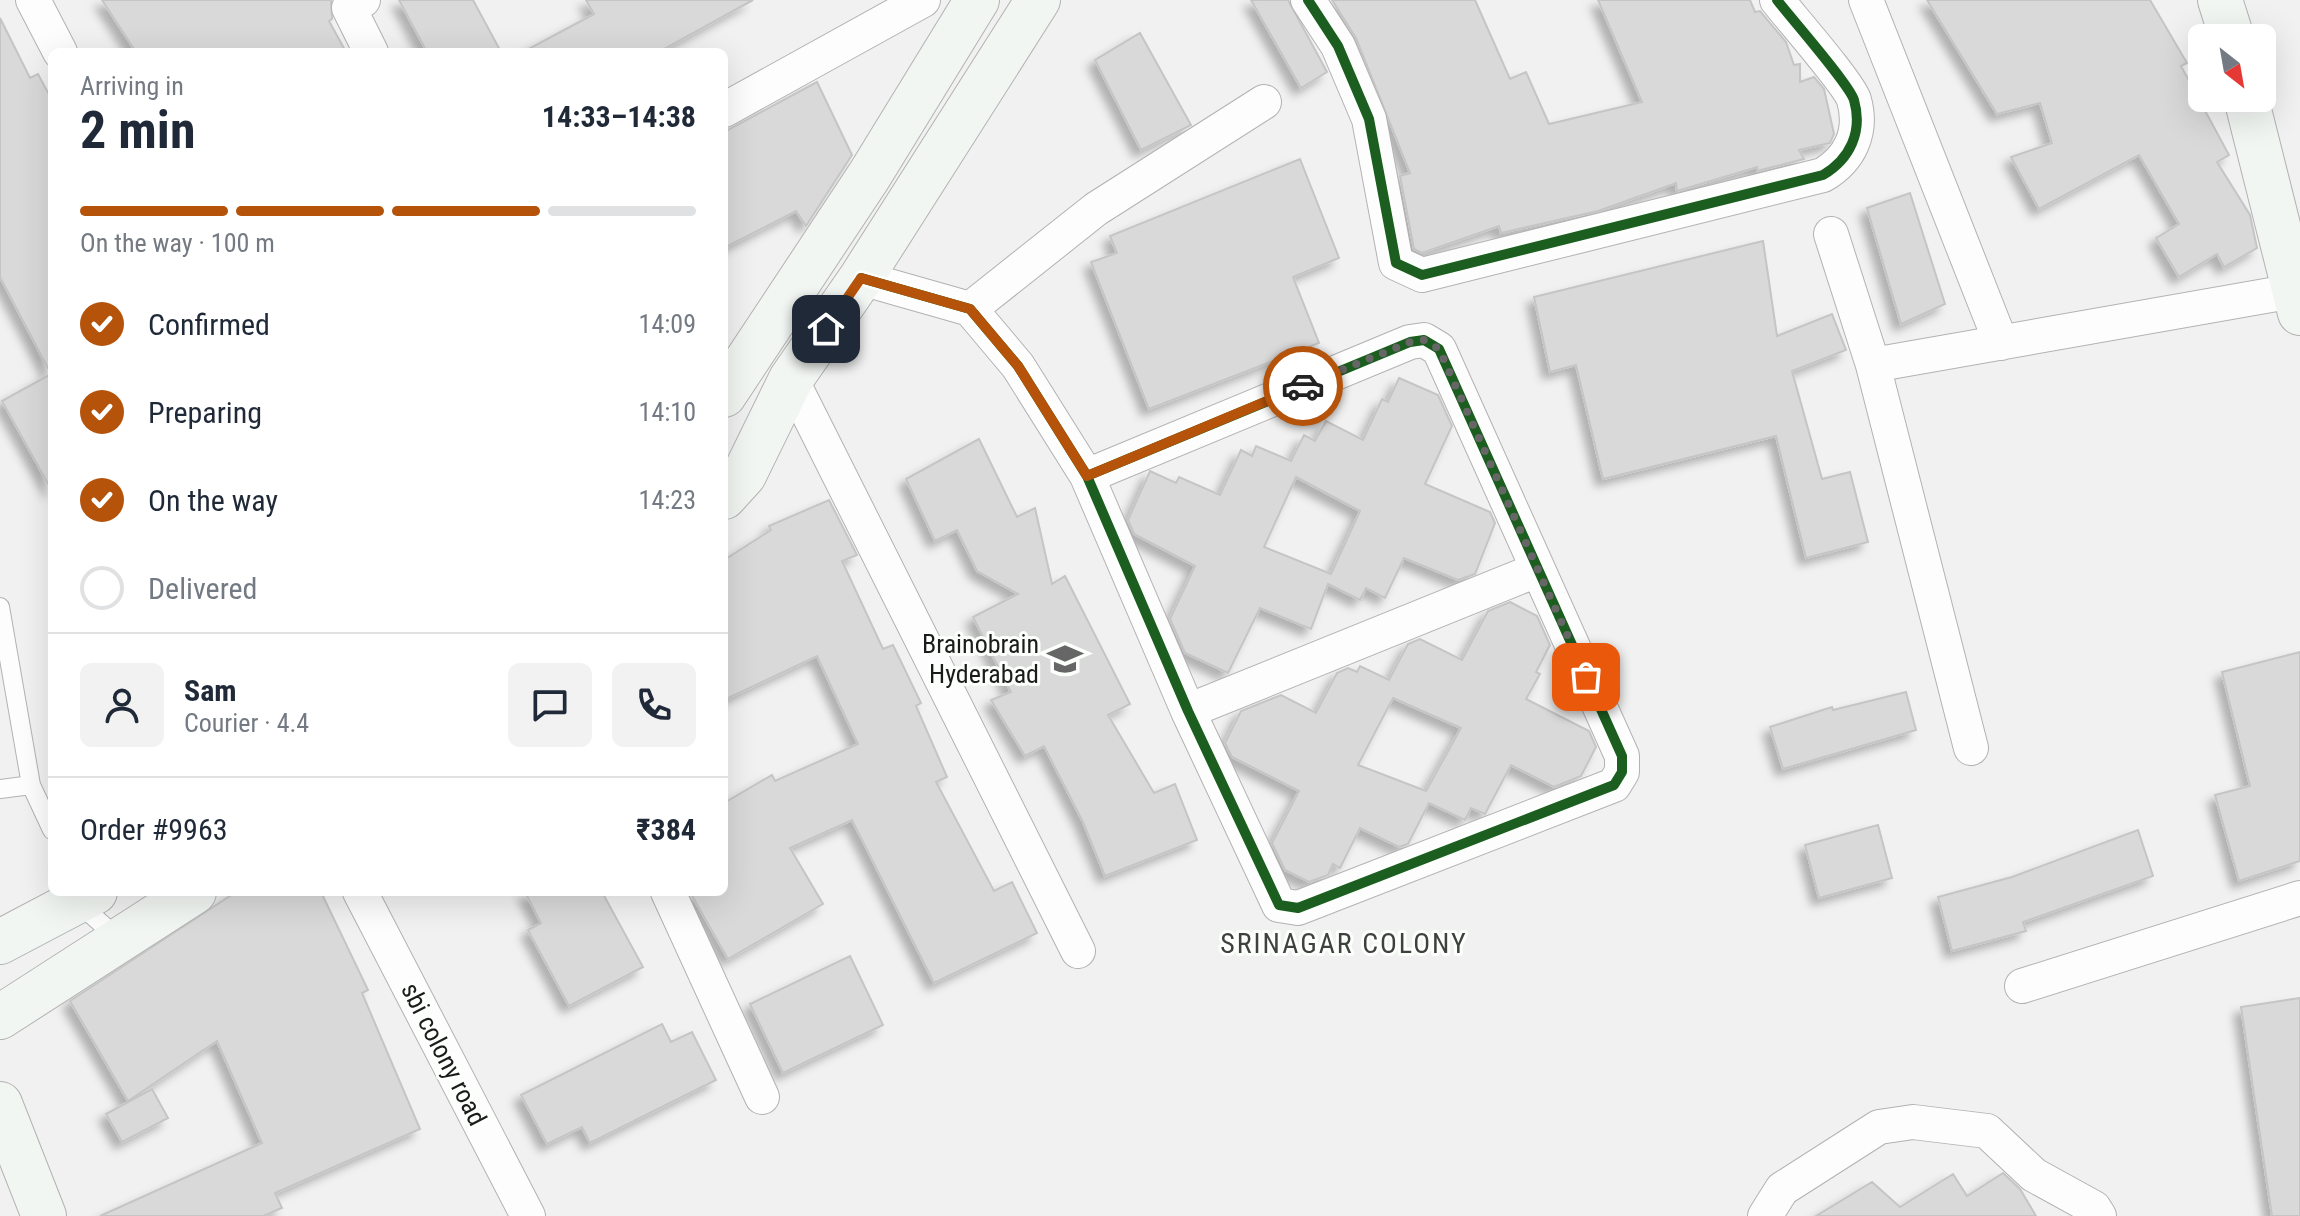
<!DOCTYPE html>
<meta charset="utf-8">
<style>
:root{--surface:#fff;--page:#f2f2f3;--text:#1f2937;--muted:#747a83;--line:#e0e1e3;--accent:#b45309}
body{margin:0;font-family:"Roboto Condensed",sans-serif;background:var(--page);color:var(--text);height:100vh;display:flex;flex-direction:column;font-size:30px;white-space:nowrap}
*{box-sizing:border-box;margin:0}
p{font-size:26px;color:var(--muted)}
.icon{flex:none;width:44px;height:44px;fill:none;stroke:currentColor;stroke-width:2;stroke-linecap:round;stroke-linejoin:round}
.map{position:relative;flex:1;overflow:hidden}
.side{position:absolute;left:48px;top:48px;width:680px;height:848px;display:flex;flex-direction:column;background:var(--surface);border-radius:12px;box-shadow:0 8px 32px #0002}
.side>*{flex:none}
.needle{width:52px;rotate:149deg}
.controls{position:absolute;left:2188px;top:24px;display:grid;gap:16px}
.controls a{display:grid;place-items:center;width:88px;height:88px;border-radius:12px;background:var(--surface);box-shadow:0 8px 32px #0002;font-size:40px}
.pin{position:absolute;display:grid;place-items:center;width:68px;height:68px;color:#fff;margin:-34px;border-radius:16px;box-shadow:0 4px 12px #0006}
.courier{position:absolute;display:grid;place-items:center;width:80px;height:80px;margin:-40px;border:6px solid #b45309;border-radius:50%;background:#fff;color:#222;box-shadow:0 2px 10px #0007}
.head em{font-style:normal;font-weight:700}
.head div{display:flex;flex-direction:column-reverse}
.head{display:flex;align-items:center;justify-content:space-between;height:136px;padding:0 32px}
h1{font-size:52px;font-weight:700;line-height:60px}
.bar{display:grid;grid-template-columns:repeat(4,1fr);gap:12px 8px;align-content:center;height:96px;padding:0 32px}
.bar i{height:10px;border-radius:6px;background:var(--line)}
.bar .current{background:var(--accent)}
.bar p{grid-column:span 4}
.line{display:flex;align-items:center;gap:20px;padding:0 32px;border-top:2px solid var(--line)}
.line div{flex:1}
.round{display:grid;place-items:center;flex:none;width:84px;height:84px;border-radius:12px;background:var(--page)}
ol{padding:0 32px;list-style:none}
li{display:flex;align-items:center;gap:24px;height:88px}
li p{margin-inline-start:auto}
li .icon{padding:8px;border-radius:50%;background:var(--accent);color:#fff;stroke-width:4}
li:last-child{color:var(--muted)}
li i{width:44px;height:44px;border:4px solid var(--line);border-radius:50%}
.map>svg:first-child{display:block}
.building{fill:#d9d9d9;stroke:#c5c5c5;stroke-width:2;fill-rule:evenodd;filter:url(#shadow)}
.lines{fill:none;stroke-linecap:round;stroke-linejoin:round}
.lane-casing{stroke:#b2b2b2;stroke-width:20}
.street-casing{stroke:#b2b2b2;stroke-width:36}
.secondary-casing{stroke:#b2b2b2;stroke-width:46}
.lane{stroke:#fdfdfd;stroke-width:18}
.street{stroke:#fdfdfd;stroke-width:34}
.secondary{stroke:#f2f6f3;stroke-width:44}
.cycleway-casing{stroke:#fdfffd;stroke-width:15}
.cycleway{stroke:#1b5e20;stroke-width:10}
.done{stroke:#656665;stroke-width:8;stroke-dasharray:0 14.4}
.route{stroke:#b45309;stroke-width:10}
.labels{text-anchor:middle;stroke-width:6;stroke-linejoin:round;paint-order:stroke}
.poi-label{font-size:26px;fill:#1a1b1a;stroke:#fdfffd;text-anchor:end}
.street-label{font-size:26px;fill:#1a1b1a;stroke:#fdfffd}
.neighbourhood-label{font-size:28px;letter-spacing:2px;fill:#3e413e;stroke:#fdfffd}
</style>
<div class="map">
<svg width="2300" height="1216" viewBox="0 0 2300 1216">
<defs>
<filter id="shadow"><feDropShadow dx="-7" dy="7" stdDeviation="4" flood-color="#0004"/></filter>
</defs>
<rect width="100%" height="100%" fill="#f0f1f0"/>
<!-- building -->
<path class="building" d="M102 0H331L332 19 329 21 346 52H136Z
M399 0H473L501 52H427Z
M586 0H753L659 52H523L594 14Z
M1251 0H1288L1327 72 1301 88Z
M1332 0H1475L1510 79 1526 72 1549 124 1642 102 1598 0H1750L1755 12 1760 11 1786 42 1794 65 1800 64V82L1814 77 1824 89 1834 134 1830 143 1799 150 1804 159 1757 171V167L1677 191 1676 183 1598 211 1501 233 1499 226 1422 253 1414 249 1400 176 1410 173 1356 38Z
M1927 0H2150L2187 63 2181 66 2229 155 2217 162 2250 215 2257 248 2224 267 2217 254 2179 277 2156 238 2179 224 2139 155 2039 209 2011 157 2052 143 2040 103 1997 114Z
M0 18 30 78 38 74 52 100V491L2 401 51 374 0 277Z
M1140 33 1191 125 1141 150 1095 60Z
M817 82 852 155 806 226 796 211 724 248V132Z
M1300 159 1339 258 1293 277 1319 343 1149 409 1091 262 1117 253 1110 236Z
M1910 193 1945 304 1901 324 1867 208Z
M1763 241 1777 336 1832 314 1846 350 1792 371 1822 479 1850 472 1868 542 1806 558 1776 436 1603 479 1576 365 1550 372 1534 297Z
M1399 378 1438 395 1452 426 1425 484 1490 512 1495 523 1475 574 1458 580 1404 558 1385 598 1366 588 1360 600 1328 584 1311 629 1260 608 1228 673 1185 653 1170 619 1195 566 1134 534 1128 520 1150 471 1176 483 1179 477 1220 495 1241 450 1252 456 1256 446 1291 461 1304 435 1315 441 1326 421 1363 440 1382 399 1388 402ZM1296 477 1360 511 1331 574 1264 547Z
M979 439 1017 517 1035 508 1052 584 1065 576 1130 704 1108 715 1154 793 1175 784 1197 840 1105 876 1083 822 1044 746 1025 756 991 700 1011 692 973 617 1018 594 977 571 957 530 935 541 906 479Z
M829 500 857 555 842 561 883 649 893 645 921 703 916 706 947 777 936 782 994 891 1012 882 1037 933 934 983 852 820 790 848 823 904 728 959 690 892H724V803L772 775 775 781 858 744 817 656 724 700V560L771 530 769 526Z
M1510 602 1537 616 1550 645 1536 672 1540 674 1526 699 1589 731 1596 747 1581 776 1554 787 1511 765 1485 814 1471 808 1465 820 1429 803 1408 844 1399 847 1360 828 1340 868 1333 864 1328 875 1309 882 1285 870 1272 843 1299 791 1232 757 1225 743 1241 711 1281 695 1316 713 1337 673 1348 668 1357 672 1360 666 1389 680 1408 644 1420 639 1462 660 1488 611ZM1393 698 1461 728 1426 791 1358 765Z
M2300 652V861L2239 881 2215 795 2250 786 2222 672Z
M1906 692 1916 730 1783 769 1770 727 1832 707 1833 710Z
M1878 825 1892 878 1819 898 1805 845Z
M2138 830 2153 876 2023 922 2026 931 1952 951 1938 897 2012 877Z
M236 892H321L368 990 362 993 420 1129 275 1193 282 1208 263 1216H100L262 1143 217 1041 128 1101 70 1001Z
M525 892H602L643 967 569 1006 528 930 541 923Z
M850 956 883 1025 783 1073 750 1004Z
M2300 998V1216H2272L2241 1007Z
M662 1024 671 1042 692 1032 716 1080 590 1143 582 1127 547 1144 521 1095Z
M152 1089 168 1118 122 1142 106 1114Z
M2003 1173 2020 1189 2036 1216H1816L1872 1182 1900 1207 1953 1174 1967 1196Z"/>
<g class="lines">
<!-- lane casing -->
<g class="lane-casing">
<path id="lane" d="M0 607 31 785 52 830
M0 789 31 785
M77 902 120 940"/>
</g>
<!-- street casing -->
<g class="street-casing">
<path id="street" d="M33 0 60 52
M363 0 349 8 371 52
M1308 0 1338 46 1369 119 1396 263 1422 275 1823 175C1850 159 1863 132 1854 100 1849 84 1791 18 1777 0
M1866 0 2001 343
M724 110 923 0
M1831 234 1873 365
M861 278 970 309 1018 366 1087 476 1188 711 1279 905 1298 908 1614 785 1622 772V756L1439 349 1424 340 1410 342 1087 476
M970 309 1096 209 1264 102
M791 379 1078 951
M1188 711 1537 570
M1971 748 1873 365 2294 291
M360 892 528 1216
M668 892 762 1097
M2022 986 2300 898
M1765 1216 1782 1189 1879 1127 1913 1122 1987 1131 2034 1175 2094 1208 2099 1216"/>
</g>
<!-- secondary casing -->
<g class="secondary-casing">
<path id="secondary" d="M2220 0 2232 38
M2246 98 2300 313
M724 395 869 176 977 0
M724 497 744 475 791 379 861 278 1038 0
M0 942 95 892
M0 1017 194 892
M0 1104 44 1216"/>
</g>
<!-- lane -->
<use href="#lane" class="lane"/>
<!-- street -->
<use href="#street" class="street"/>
<!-- secondary -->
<use href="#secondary" class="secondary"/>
<!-- cycleway casing -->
<g class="cycleway-casing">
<path id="cycleway" d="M1308 0 1338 46 1369 119 1396 263 1422 275 1823 175C1850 159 1863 132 1854 100 1849 84 1791 18 1777 0
M861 278 970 309 1018 366 1087 476 1188 711 1279 905 1298 908 1614 785 1622 772V756L1439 349 1424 340 1410 342 1087 476"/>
</g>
<!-- cycleway -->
<use href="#cycleway" class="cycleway"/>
</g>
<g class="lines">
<!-- done -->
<path class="done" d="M1303 386 1410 342 1424 340 1439 349 1586 677"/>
<!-- route -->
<path class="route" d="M826 329 861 278 970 309 1018 366 1087 476 1303 386"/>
</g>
<!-- icons -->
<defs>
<g id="university-bare" transform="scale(2.76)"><path d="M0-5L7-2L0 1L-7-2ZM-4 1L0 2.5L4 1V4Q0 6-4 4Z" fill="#656665" stroke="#fdfffd" stroke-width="2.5" paint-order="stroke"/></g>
</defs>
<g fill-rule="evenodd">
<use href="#university-bare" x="1065" y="659"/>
</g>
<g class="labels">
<!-- poi labels -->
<g class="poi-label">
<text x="1039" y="653">Brainobrain<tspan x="1039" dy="30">Hyderabad</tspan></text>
</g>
<!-- street labels -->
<g class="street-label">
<text transform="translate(444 1054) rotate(63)" y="9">sbi colony road</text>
</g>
<!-- neighbourhood labels -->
<g class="neighbourhood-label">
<text x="1344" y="953">SRINAGAR COLONY</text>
</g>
</g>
</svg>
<div class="controls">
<a><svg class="needle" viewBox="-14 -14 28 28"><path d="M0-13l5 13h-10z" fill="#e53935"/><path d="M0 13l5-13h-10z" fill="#747a83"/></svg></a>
</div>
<div class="pin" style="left:1586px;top:677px;background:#ea580c"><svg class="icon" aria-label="bag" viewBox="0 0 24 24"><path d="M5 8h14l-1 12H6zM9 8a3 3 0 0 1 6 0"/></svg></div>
<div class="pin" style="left:826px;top:329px;background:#1f2937"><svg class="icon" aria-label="home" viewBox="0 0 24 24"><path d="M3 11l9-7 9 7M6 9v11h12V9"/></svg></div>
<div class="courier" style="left:1303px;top:386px"><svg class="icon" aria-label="car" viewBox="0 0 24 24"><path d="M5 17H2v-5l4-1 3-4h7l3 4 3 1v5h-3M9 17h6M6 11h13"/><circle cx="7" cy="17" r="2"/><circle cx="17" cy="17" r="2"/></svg></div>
<section class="side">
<div class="head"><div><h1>2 min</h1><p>Arriving in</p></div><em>14:33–14:38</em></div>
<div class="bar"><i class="current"></i><i class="current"></i><i class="current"></i><i></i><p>On the way · 100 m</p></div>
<ol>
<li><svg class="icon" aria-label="check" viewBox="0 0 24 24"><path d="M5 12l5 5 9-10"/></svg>Confirmed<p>14:09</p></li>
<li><svg class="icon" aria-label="check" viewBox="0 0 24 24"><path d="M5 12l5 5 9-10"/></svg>Preparing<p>14:10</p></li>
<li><svg class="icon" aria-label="check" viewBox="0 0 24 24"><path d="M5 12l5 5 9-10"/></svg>On the way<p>14:23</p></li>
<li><i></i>Delivered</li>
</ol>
<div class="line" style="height:144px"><a class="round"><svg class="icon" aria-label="person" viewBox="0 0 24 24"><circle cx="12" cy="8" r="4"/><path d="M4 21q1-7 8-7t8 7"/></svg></a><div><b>Sam</b><p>Courier · 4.4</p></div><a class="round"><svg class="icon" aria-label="chat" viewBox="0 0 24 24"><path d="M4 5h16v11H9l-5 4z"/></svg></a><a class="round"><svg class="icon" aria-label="phone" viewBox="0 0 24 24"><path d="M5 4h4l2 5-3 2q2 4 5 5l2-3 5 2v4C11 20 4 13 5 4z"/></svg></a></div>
<div class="line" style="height:104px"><div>Order #9963</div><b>₹384</b></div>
</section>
</div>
